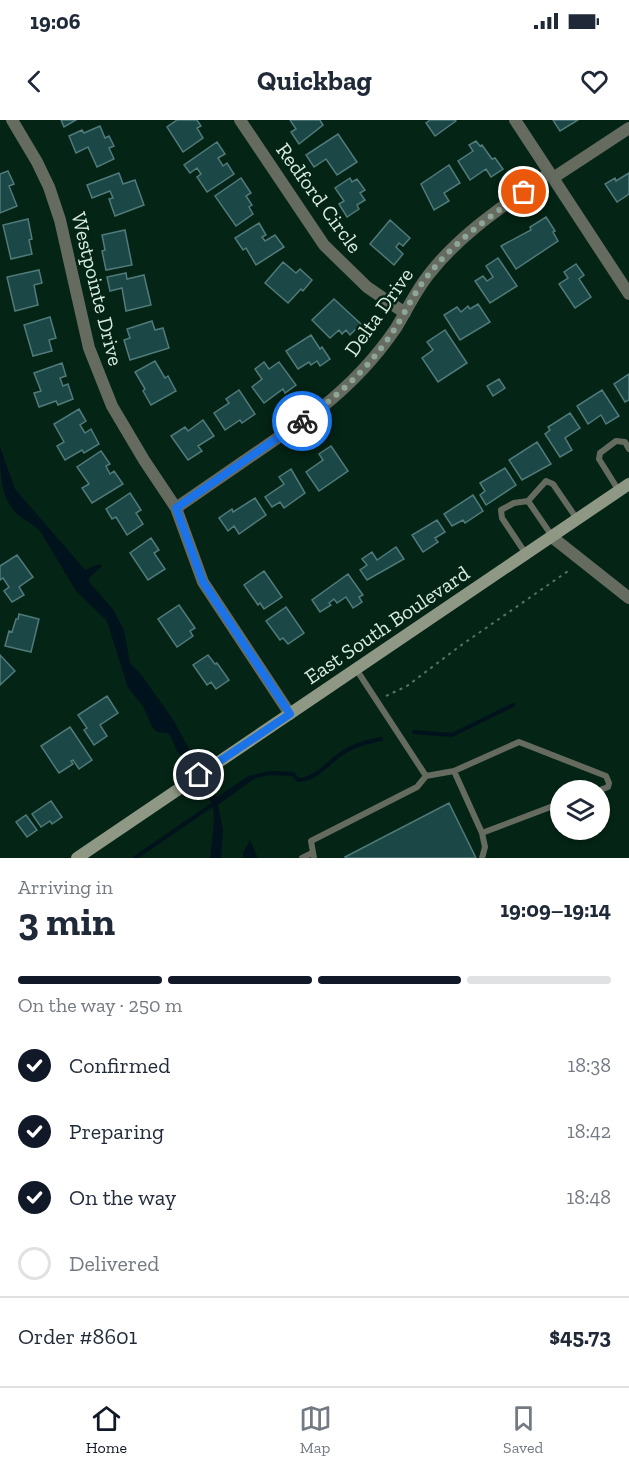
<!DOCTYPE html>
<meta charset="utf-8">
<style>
:root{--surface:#fff;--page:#f6f6f7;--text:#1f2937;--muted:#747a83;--line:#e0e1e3;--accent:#111827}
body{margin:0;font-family:"Zilla Slab",serif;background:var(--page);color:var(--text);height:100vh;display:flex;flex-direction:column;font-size:22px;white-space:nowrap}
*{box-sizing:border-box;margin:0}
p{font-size:20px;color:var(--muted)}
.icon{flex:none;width:33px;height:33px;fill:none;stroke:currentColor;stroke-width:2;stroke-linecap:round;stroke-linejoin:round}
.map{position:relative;height:738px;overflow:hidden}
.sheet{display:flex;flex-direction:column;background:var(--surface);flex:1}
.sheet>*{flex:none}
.controls{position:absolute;left:550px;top:660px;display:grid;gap:12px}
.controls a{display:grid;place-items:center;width:60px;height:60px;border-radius:50%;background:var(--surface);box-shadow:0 2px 4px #0004;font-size:30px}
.pin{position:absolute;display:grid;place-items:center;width:51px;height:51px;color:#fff;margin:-26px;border:3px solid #fff;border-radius:50%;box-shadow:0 2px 6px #0007}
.courier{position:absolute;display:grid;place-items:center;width:60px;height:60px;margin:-30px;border:4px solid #1a73e8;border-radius:50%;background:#fff;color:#222;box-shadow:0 2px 8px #0007}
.overview em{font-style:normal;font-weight:700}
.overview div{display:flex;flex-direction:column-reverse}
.overview{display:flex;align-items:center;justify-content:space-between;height:102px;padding:0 18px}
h1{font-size:39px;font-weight:700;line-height:45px}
.bar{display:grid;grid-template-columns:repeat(4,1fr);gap:9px 6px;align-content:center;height:72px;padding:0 18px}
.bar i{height:8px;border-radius:4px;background:var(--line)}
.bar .selected{background:var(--accent)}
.bar p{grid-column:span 4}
.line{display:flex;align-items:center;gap:15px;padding:0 18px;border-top:2px solid var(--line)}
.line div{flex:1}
ol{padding:0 18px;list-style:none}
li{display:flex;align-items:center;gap:18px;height:66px}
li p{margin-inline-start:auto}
li .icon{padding:6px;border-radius:50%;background:var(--accent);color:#fff;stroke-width:4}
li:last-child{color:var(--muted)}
li i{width:33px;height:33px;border:3px solid var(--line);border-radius:50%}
.status{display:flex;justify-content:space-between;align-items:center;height:42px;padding:0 30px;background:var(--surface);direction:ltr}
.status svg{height:16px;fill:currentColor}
header{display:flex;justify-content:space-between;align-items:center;height:78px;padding:0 18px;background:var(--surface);font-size:27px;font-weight:700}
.menu{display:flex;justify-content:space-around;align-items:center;height:84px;border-top:2px solid var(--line);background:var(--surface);font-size:16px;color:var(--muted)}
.menu a{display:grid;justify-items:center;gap:3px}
.menu .selected{color:var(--accent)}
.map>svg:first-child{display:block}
.water{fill:#00121b}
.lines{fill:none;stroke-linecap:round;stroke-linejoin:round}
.stream{stroke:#00121b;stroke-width:4}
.building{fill:#1b4746;stroke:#507b7a;stroke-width:1.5}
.path{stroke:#587366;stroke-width:2;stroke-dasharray:3 4.5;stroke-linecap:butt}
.lane{stroke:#666b5f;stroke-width:6}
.street{stroke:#666b5f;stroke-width:12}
.secondary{stroke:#8f9884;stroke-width:12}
.done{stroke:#8ea69a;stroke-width:6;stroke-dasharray:0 10.8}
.route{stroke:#1a73e8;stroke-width:8}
.labels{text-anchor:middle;stroke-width:5;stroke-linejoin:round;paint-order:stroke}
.street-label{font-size:21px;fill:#d9ece1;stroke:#042415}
</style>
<div class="status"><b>19:06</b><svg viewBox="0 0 49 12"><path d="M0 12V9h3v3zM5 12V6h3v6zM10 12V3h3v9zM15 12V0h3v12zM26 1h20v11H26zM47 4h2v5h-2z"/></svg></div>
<header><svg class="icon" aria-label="back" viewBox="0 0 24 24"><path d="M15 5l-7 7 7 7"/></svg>Quickbag<svg class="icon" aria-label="heart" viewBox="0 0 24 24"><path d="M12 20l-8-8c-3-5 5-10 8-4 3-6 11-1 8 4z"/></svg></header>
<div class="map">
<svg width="629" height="738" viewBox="0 0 629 738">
<rect width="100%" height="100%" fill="#042415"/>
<!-- water -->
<path class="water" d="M0 327 15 369 85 450 99 444 102 446 90 457 89 462 112 488 124 510 130 543 140 553 172 598 215 675 217 677 250 655 254 659 218 685 223 710 221 738H210L214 702 213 688 209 678 189 646 177 631 170 615 167 613 157 612 152 607 143 586 128 568 107 501 76 471 40 411C33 403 25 401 17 394 0 377 0 350 0 327Z
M250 720 258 738H243V733Z"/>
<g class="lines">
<!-- stream -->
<path class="stream" d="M414 612 452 615 513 585
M253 657 269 653 293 654 298 660C317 659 326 644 341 634 353 625 367 622 381 619
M135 738 212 685"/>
</g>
<!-- building -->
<path class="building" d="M61 0H76L64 7Z
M177 0H197L201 6 197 8 203 18 183 32 167 7Z
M290 0H320L323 5 299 24 291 12 296 9Z
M430 0H455L456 1 435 16 426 3Z
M553 0H578L560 11Z
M100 6 105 18 109 16 114 26 109 28 114 39 97 47 88 27 76 33 69 16 82 10 84 13Z
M338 14 357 42 337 55 326 39 314 47 306 35Z
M476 21 480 26 482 25 492 39 495 38 503 49 491 57 486 49 470 60 458 41 473 31 469 25Z
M217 22 225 34 218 38 223 46 227 43 234 54 207 72 197 57 201 54 197 48 190 53 184 45Z
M449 45 460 63 444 73 449 81 434 90 421 64Z
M8 51 14 64 9 66 17 86 0 93V54Z
M119 53 123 64 135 60 144 85 115 96 109 79 113 78 110 71 92 78 87 65Z
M629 53V74L617 82 605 64 615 58 616 61Z
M241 58 251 73 246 76 252 85 249 87 253 94 236 106 215 76Z
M350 58 352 62 357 59 365 70 360 73 365 80 357 85 359 89 347 97 339 84 344 81 335 68Z
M546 97 555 111 553 112 558 121 516 149 501 126 531 110 530 107Z
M28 99 32 119 29 120 32 134 11 139 3 105Z
M390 100 410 118 403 126 399 123 396 127 403 134 394 145 370 124Z
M259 103 266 115 262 117 265 121 275 115 284 127 256 145 246 128 243 130 235 118Z
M125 110 132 145 106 150 102 131 105 130 102 115Z
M498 138 517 166 490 183 475 161 483 156 487 161 493 157 486 146Z
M283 142 296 153 300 149 312 160 303 171 301 169 288 183 265 163Z
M576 144 584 155 579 159 591 177 575 188 559 164 568 158 564 152Z
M39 150 42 163 34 165 38 185 15 191 7 157Z
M126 153 127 159 144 155 151 185 126 191 122 168 110 171 107 157Z
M334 179 361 204 350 215 346 210 342 214 339 210 330 218 312 200Z
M478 184 490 202 460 220 444 195 457 187 461 192 468 186 470 189Z
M50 197 56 218 49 220 52 231 33 236 24 205Z
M152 201 155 210 163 208 169 228 130 240 124 220 130 218 127 209Z
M445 210 467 243 438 262 422 238 433 230 427 222Z
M311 215 320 229 322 227 330 239 320 246 317 241 311 245 309 242 298 249 286 231Z
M155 241 165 258 168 256 176 271 151 285 143 271 145 269 135 252Z
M264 242 269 249 279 242 296 265 285 273 283 269 264 283 252 267 262 259 255 249Z
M62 243 66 256 60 258 63 266 68 264 73 279 58 285 56 281 39 287 34 273 41 271 34 253Z
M629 254V280L625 282 614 264Z
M499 259 505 268 493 276 487 266Z
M239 270 255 294 242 303 240 300 225 310 214 293 229 283 226 279Z
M602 270 619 296 606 304 601 295 588 304 577 286Z
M79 289 86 301 80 305 85 313 91 309 99 324 84 333 82 330 65 340 57 326 64 322 54 304Z
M570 293 580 308 565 318 572 330 560 337 545 314 550 310 548 307Z
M203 300 214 316 198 326 202 331 188 340 171 316 185 307 188 311Z
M537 322 551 344 522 360 509 340Z
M331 326 348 351 319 371 306 352 323 340 319 334Z
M101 331 110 344 106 346 110 354 114 351 123 364 92 383 82 368 89 364 77 347Z
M505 348 516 365 486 385 480 375 485 371 480 363Z
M291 349 305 373 284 388 280 382 272 387 265 377 284 364 279 357Z
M130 373 141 390 136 393 143 404 127 415 116 397 112 399 106 389Z
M473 375 483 391 465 403 463 400 452 406 444 394Z
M255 378 266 395 239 414 234 406 228 411 219 398 232 389 233 392Z
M437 400 445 412 435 418 438 422 423 432 412 415Z
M151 418 159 430 154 433 165 449 148 460 130 433Z
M396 427 404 439 367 460 360 450 367 445 362 439 372 432 377 440Z
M17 435 33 457 19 467 24 475 12 482 4 471 9 467 3 458 0 460V446Z
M264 451 282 477 264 489 260 483 258 485 244 465Z
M348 454 363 475 359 477 362 482 353 488 346 477 337 483 334 479 329 483 331 485 320 492 312 480Z
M179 485 195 508 190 511 193 516 177 527 158 499Z
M286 487 304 513 288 524 283 518 280 520 266 501Z
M19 494 39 499 31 532 5 526 9 511 12 512 16 499H18Z
M0 535 15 551 0 565Z
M208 535 215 544 217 543 229 560 216 569 211 562 207 565 193 545Z
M107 576 118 593 100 605 107 616 94 625 84 610 87 608 78 595Z
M70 607 92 640 79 649 73 640 71 641 73 644 59 653 41 626Z
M51 681 62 697 52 704 50 701 41 707 32 694Z
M449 683 476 738H346L345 737Z
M26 695 37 710 27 717 16 702Z"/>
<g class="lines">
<!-- path -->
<path class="path" d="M386 576 407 566 460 526 571 449"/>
<!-- lane -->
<path class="lane" d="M619 371 599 339 600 333 616 321 625 322 629 329
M528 381 552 416
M526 434 502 398 501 390 514 383 528 381 546 361 553 364 577 399
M454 651 482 713
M426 656 454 651 519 622 606 656 609 663 608 667 600 670
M302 738 312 733
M314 738 311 721 417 667 426 656 356 549
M482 738 485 727 482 713 561 683"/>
<!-- street -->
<path class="street" d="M12 0 37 42 49 67 60 100 89 228 112 286 144 340 176 388 203 462 290 594
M240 0 324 125 367 167 405 193
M515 0 629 174
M553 58 629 8
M176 388 321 288C350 265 375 239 396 208 407 190 416 170 430 153 462 112 508 83 549 53
M552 417 629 478"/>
<!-- secondary -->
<path class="secondary" d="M77 738 629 364"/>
</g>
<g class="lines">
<!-- done -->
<path class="done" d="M302 301C340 275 371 246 396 207 407 189 416 169 430 153 456 120 490 97 524 72"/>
<!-- route -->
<path class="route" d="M199 655 290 594 203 462 176 388 302 301"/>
</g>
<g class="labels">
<!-- street labels -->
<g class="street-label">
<text transform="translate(319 78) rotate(54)" y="7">Redford Circle</text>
<text transform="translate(97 169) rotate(76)" y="7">Westpointe Drive</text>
<text transform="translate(379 192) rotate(-55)" y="7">Delta Drive</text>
<text transform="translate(387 505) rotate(-34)" y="7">East South Boulevard</text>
</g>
</g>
</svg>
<div class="controls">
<a><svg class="icon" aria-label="layers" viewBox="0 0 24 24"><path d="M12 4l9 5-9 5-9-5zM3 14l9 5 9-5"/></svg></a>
</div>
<div class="pin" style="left:524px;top:72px;background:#ea580c"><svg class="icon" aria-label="bag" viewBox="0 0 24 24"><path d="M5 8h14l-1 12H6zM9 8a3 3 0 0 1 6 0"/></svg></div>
<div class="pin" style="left:199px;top:655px;background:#1f2937"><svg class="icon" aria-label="home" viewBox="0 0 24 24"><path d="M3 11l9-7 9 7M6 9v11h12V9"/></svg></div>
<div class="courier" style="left:302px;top:301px"><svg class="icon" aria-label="bike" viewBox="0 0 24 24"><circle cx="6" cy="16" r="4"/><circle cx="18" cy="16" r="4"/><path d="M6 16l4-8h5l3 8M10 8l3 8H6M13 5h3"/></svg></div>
</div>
<section class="sheet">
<div class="overview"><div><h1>3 min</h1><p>Arriving in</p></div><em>19:09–19:14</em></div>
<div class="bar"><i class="selected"></i><i class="selected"></i><i class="selected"></i><i></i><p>On the way · 250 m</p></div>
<ol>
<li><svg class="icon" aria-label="check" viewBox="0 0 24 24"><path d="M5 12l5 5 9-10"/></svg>Confirmed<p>18:38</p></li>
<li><svg class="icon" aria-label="check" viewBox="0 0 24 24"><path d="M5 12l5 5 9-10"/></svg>Preparing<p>18:42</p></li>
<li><svg class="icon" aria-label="check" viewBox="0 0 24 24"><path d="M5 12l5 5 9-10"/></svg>On the way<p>18:48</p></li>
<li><i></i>Delivered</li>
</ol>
<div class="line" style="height:78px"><div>Order #8601</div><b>$45.73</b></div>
</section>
<nav class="menu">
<a class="selected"><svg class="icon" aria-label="home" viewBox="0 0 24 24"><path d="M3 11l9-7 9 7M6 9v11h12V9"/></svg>Home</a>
<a><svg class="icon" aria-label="map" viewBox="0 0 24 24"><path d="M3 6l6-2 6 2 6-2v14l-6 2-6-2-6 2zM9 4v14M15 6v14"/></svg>Map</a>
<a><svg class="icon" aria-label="saved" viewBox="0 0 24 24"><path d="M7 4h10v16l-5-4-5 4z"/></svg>Saved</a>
</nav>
